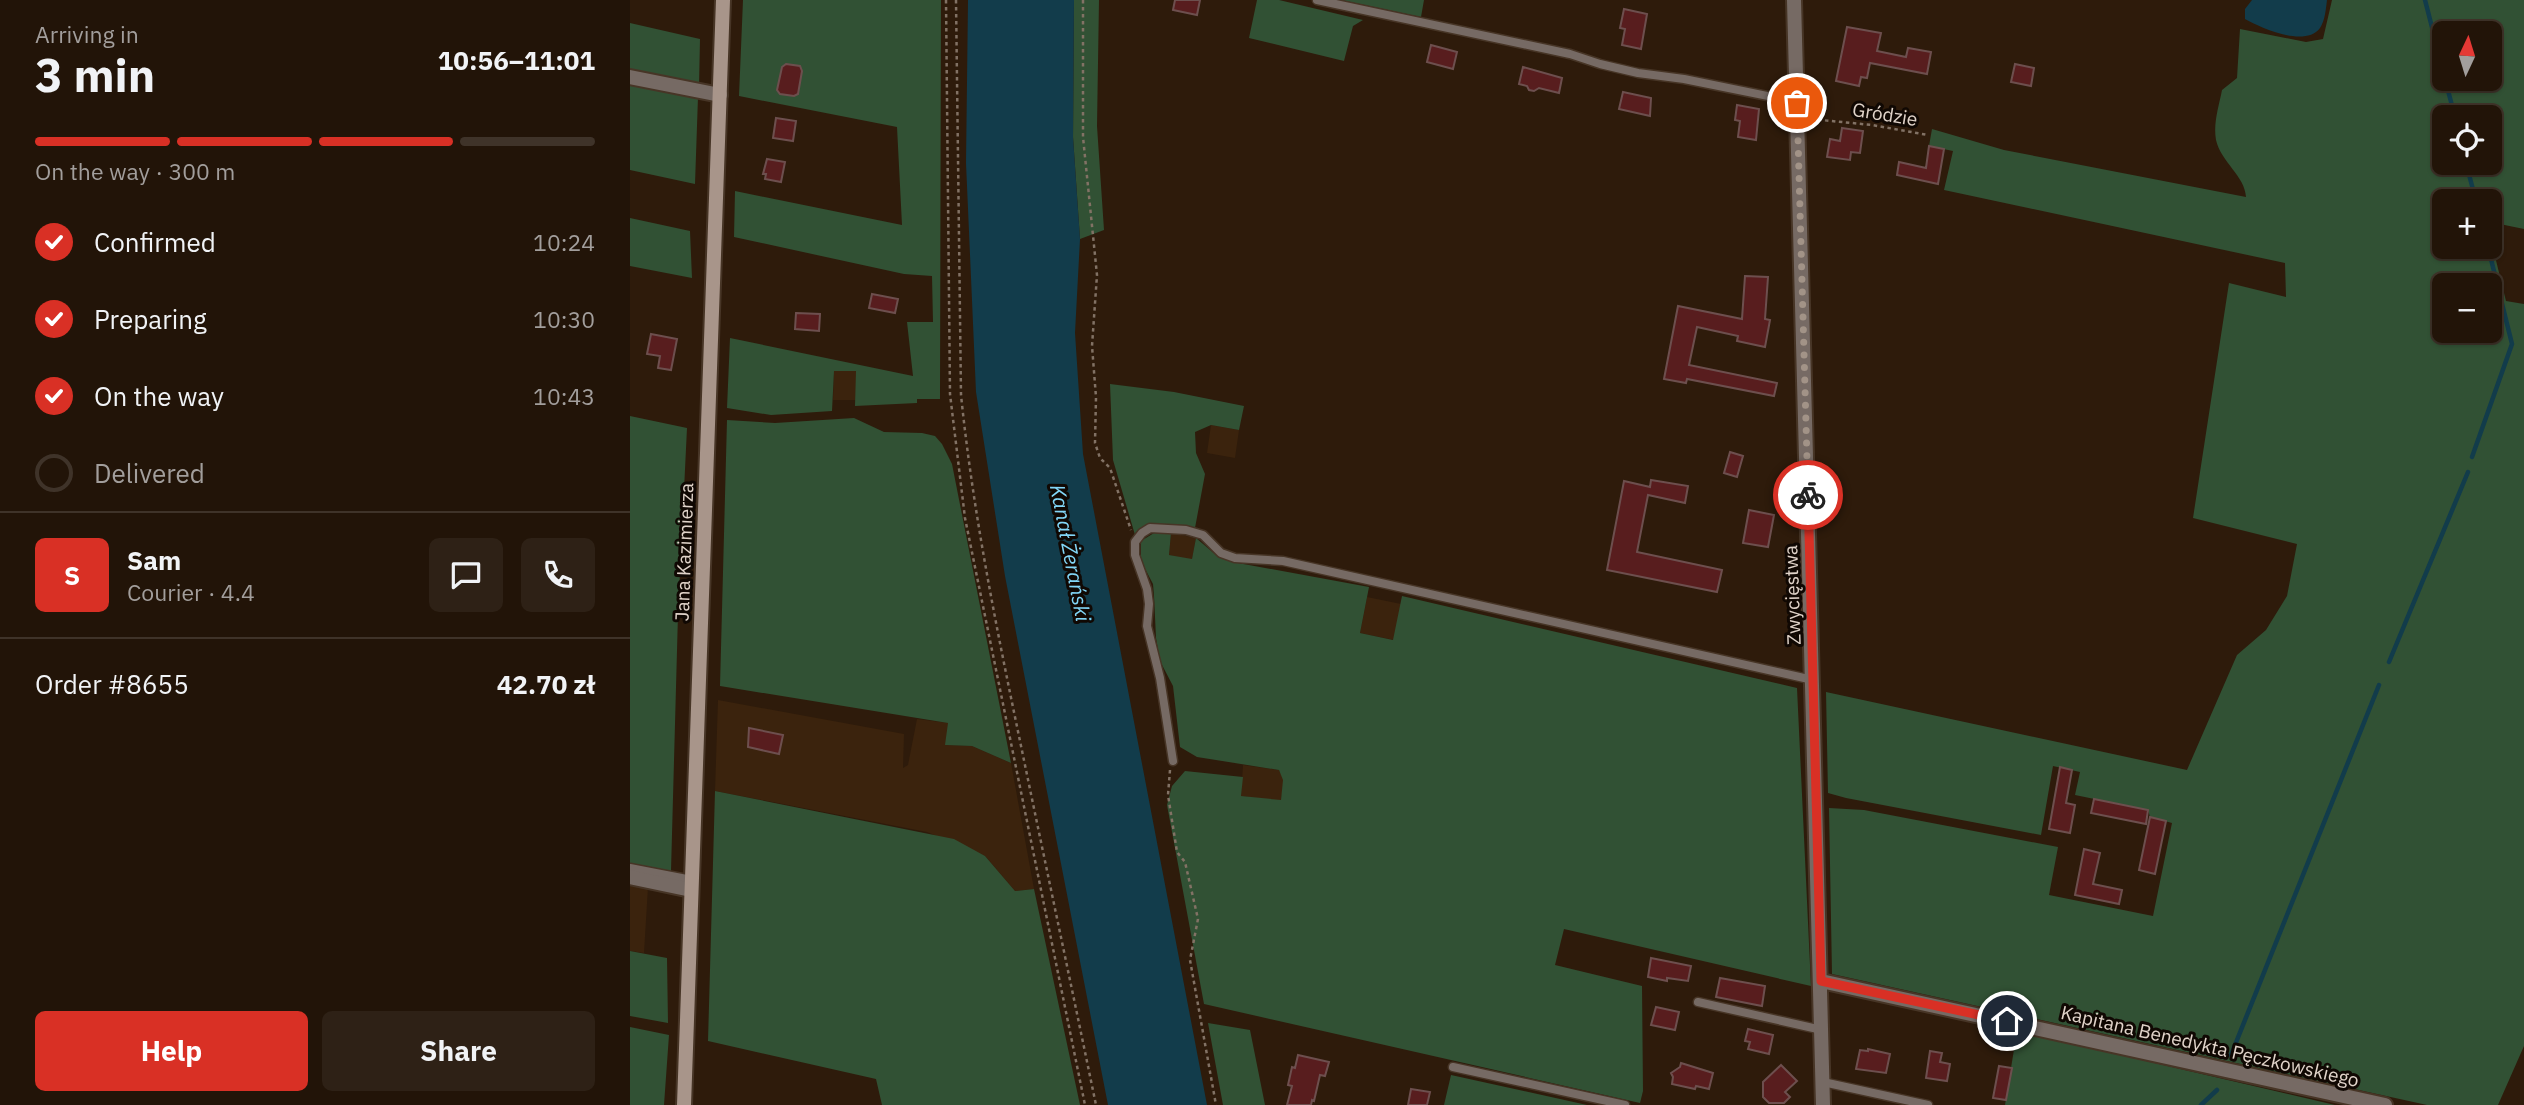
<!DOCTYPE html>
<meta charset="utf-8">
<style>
:root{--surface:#221408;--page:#2e2116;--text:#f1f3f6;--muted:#a29e9c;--line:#3f3329;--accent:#d93025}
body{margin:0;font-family:"IBM Plex Sans",sans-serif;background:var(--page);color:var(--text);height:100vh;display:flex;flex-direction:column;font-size:26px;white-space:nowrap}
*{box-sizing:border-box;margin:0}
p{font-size:23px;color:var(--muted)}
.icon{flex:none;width:38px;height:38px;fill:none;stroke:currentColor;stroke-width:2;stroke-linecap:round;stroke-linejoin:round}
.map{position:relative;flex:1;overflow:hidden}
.panel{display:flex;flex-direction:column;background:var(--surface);width:630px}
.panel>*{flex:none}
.needle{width:46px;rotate:4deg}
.fabs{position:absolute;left:1802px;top:21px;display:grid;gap:14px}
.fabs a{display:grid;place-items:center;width:70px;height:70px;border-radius:10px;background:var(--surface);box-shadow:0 2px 5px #0004,0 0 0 2px var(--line);font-size:35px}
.pin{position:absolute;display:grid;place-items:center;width:60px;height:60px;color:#fff;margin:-30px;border:4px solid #fff;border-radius:50%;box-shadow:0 2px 7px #0007}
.courier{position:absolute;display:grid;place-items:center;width:70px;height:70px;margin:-35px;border:5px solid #d93025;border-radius:50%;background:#fff;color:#222;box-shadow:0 2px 9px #0007}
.overview em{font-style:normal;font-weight:700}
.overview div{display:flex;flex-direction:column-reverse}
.overview{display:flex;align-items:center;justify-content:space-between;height:119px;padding:0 35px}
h1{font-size:46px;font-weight:700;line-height:52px}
.bar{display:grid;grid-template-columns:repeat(4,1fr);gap:10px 7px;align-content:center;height:84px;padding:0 35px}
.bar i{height:9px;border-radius:5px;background:var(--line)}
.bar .active{background:var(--accent)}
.bar p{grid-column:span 4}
.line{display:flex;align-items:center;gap:18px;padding:0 35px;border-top:2px solid var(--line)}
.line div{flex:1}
.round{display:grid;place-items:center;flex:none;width:74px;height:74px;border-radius:10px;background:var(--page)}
ol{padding:0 35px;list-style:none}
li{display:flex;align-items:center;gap:21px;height:77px}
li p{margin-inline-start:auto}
li .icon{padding:7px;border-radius:50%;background:var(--accent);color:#fff;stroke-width:4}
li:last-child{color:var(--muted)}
li i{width:38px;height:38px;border:4px solid var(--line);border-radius:50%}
.action{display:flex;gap:14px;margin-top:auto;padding:14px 35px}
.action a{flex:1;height:80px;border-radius:10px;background:var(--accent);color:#fff;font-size:28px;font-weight:700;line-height:80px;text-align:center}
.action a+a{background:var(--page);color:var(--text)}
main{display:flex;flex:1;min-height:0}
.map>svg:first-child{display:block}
.built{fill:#3b230d}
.green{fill:#315134;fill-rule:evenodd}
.water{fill:#123c4b}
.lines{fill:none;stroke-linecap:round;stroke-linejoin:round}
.stream{stroke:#123c4b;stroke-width:4.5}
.building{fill:#581d1e;stroke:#6d4f4e;stroke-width:2}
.service-casing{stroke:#473526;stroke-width:11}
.minor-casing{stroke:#473526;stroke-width:18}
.secondary-casing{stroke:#473526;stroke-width:18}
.path{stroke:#827265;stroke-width:2.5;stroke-dasharray:3.5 3.5;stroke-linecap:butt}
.service{stroke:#766a64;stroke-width:8}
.minor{stroke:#766a64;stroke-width:14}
.secondary{stroke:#a8958a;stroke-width:14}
.done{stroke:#a29387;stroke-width:7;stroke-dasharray:0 12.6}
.route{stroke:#d93025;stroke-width:9}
.labels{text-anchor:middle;stroke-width:6;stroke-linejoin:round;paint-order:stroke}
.street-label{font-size:19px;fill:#e1d4ca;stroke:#100803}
.water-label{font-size:21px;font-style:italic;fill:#82d6f7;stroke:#100803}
</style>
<main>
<section class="panel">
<div class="overview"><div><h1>3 min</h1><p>Arriving in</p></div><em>10:56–11:01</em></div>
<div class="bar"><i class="active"></i><i class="active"></i><i class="active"></i><i></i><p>On the way · 300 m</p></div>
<ol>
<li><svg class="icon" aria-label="check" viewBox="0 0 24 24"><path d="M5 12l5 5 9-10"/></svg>Confirmed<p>10:24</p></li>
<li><svg class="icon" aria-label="check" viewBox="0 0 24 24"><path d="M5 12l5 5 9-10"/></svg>Preparing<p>10:30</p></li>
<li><svg class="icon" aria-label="check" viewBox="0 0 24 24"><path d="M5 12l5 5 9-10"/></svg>On the way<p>10:43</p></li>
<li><i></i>Delivered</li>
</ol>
<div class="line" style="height:126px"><b class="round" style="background:var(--accent);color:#fff">S</b><div><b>Sam</b><p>Courier · 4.4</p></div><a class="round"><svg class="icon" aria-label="chat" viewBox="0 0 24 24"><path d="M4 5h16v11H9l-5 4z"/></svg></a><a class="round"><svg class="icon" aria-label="phone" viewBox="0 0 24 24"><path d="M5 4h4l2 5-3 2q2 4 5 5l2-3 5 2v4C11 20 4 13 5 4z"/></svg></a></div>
<div class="line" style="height:91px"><div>Order #8655</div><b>42.70 zł</b></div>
<div class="action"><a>Help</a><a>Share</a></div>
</section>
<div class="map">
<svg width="1894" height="1105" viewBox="0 0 1894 1105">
<rect width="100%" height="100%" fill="#2e1b0b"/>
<!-- built -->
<path class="built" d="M204 371H226V400H203Z
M581 425 609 430 605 458 577 453Z
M541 533 566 538 562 560 539 555Z
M737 597 771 604 764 640 730 633Z
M88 700 274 734 273 768 278 765 287 719 319 723 316 745 342 746 381 763 404 889 385 891 355 856 297 832 85 791Z
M613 765 649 770 654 780 651 801 611 796Z
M0 883 18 887 14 953 0 951Z"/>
<!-- green -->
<path class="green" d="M113 0H311L310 399H287V403L225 406 226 371H204L202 411 141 415 97 408 100 338 283 376 277 322H303L302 276 274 274 104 237 105 191 272 225 267 127 109 96Z
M444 0H469L467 126 474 230 450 239 443 137Z
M627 0H649L733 20 723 26 714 61 619 38Z
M711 0H794L791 17Z
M1702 0H1894V229L1860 222V201H1815V247H1860V236L1876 301 1894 304V1046L1868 1105H1797L1202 974 1199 808 1234 810 1428 847 1419 895 1523 916 1542 823 1520 817 1518 810 1445 795 1450 772 1423 766 1411 835 1216 798 1198 793 1196 692 1557 770 1607 655 1636 630 1657 596 1667 544 1563 518 1599 283 1656 297 1655 263 1314 190 1323 151 1299 146 1302 129 1374 150 1616 197C1615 176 1591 162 1586 140 1583 123 1589 106 1592 90L1607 78 1610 29 1676 42 1693 39ZM1815 33H1860V79H1815ZM1815 117H1860V163H1815ZM1815 285H1860V331H1815Z
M0 23 70 39 69 87 0 73Z
M0 82 68 97 65 184 0 170Z
M0 218 60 231 62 278 0 266Z
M480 384 544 392 614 406 609 430 581 425 565 432 566 453 575 474 565 528 543 524H519L505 535 483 460Z
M0 416 57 428 48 614 41 871 0 863Z
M224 418 254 432 292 433 305 436 312 444 322 464 381 763 342 746 315 745 318 723 90 686 97 420 145 423Z
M524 533H541L539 555 562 559 566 538 586 555 608 563 739 587 730 633 763 640 772 596 1167 688 1181 986 934 929 925 965 1012 986 1013 1091 1010 1103 574 1004 537 805 542 786 555 771 613 777 611 796 651 800 653 780 649 770 567 757 550 747 543 686 530 661 526 638 524 596 523 584 511 561V541Z
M85 791 324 839 355 856 385 891 404 889 450 1105H252L246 1079 78 1041Z
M0 951 37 958 38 1023 0 1016Z
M578 1023 620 1030 635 1105H593Z
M0 1027 39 1035 34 1105H0Z
M1387 1031 1705 1105H1375Z
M821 1075 957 1105H814Z"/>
<!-- water -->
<path class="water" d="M338 0H444L443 137 450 239 445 333 453 454 577 1105H478L375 576 346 392 336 163Z
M1622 0H1697C1696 8 1695 21 1690 28 1675 48 1631 28 1615 19V9Z"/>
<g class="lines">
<!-- stream -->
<path class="stream" d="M1795 0 1815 78
M1815 79 1825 117
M1836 163 1846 201
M1842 457 1882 344 1858 247
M1759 662 1838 472
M1601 1055 1749 685
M1571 1105 1587 1090"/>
</g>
<!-- building -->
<path class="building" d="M545 0H570L567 15 543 10Z
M994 9 1017 14 1011 49 992 45 995 29 990 28Z
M1217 27 1251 33 1247 51 1276 57 1278 48 1301 52 1297 74 1240 63 1237 78 1231 77 1229 86 1206 81Z
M801 45 827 52 823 69 797 62Z
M156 64 170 66 172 71 168 94 164 96 150 94 147 90 152 67Z
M1385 64 1404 68 1401 86 1381 82Z
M893 67 932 78 929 93 909 88 904 91 899 90 897 86 889 84Z
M993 92 1021 98 1020 116 989 109Z
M1107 105 1129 109 1126 140 1108 137 1110 121 1105 120Z
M146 118 166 121 163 141 143 138Z
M1212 128 1233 131 1230 153 1221 152 1220 160 1197 157 1200 139 1210 141Z
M1299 146 1314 149 1308 184 1267 175 1269 162 1296 168Z
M137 159 155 162 151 182 135 179 136 174H133Z
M1115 276 1138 277 1135 319 1140 320 1135 347 1107 341 1108 336 1067 327 1059 365 1147 383 1144 396 1057 379 1056 383 1034 379 1048 306 1112 319Z
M242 294 268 299 265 313 239 308Z
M166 313 190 314 189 331 165 329Z
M21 334 47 339 41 370 28 368 30 356 17 354Z
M1100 452 1113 456 1107 477 1094 473Z
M1021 480 1058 486 1055 503 1018 495 1007 552 1092 570 1087 592 977 570 994 481 1020 487Z
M1119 510 1144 515 1138 547 1113 543Z
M119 728 153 735 149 754 118 747Z
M1430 767 1442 770 1436 803 1445 805 1440 833 1419 829Z
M1464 799 1518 810 1516 824 1461 813Z
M1520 817 1536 821 1525 874 1509 870Z
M1454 849 1470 853 1463 884 1492 890 1489 904 1445 895Z
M1021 958 1061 966 1058 981 1037 978V981L1018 977Z
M1090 978 1135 986 1132 1006 1086 997Z
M1026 1007 1049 1012 1045 1030 1021 1025Z
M1118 1029 1143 1035 1139 1054 1118 1049 1120 1042 1115 1041Z
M1238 1049 1260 1054 1256 1073 1226 1069 1230 1050 1238 1051Z
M1300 1051 1312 1053 1310 1062 1320 1064 1317 1081 1296 1078Z
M668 1055 699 1062 695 1076 690 1075 684 1101 682 1100 681 1105H657L662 1086 658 1085 662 1067 665 1068Z
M1051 1063 1083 1073 1079 1089 1066 1086 1065 1089 1042 1084 1043 1077 1041 1073 1050 1067Z
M1151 1065 1167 1081 1155 1092 1160 1097 1154 1103H1139L1133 1097V1082Z
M1369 1066 1382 1068 1376 1100 1363 1098Z
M781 1089 800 1092 797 1105H778Z"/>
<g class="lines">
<!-- service casing -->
<g class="service-casing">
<path id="service" d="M687 0 940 54 970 64 1008 73 1054 79 1167 102
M543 761 530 678 517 626 519 604 517 589 505 555V542L512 533 520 528 556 530 573 535 591 553 605 558 653 561 1183 680
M0 868 62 880
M1068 1002 1192 1030
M823 1067 995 1105
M1193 1082 1298 1105"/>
</g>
<!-- minor casing -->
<g class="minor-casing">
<path id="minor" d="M1164 0 1193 1105
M0 77 90 95
M0 877 61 890
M1191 981 1755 1105"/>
</g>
<!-- secondary casing -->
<g class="secondary-casing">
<path id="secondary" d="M54 1105 93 0"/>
</g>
<!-- path -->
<path class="path" d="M316 0 320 394 335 518 455 1105
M326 0 331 395C343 512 366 626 390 741 415 862 441 984 466 1105
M453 0V137L467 275 462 346 466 397 465 443 470 458 480 468 501 530
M1181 119 1242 125 1298 135
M540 770 538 795 547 852 555 862 568 919 560 960 586 1105"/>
<!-- service -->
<use href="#service" class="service"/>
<!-- minor -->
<use href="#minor" class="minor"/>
<!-- secondary -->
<use href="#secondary" class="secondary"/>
</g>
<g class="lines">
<!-- done -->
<path class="done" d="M1167 103 1178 495"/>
<!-- route -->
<path class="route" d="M1178 495 1191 981 1377 1021"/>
</g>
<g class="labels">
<!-- street labels -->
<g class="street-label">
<text transform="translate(1255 114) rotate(9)" y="7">Gródzie</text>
<text transform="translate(54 552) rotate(-88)" y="7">Jana Kazimierza</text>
<text transform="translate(1162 595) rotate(-92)" y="7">Zwycięstwa</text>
<text transform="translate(1580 1046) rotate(13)" y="7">Kapitana Benedykta Pęczkowskiego</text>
</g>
<!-- water labels -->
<g class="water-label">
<text transform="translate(440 553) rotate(79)" y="7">Kanał Żerański</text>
</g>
</g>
</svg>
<div class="fabs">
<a><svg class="needle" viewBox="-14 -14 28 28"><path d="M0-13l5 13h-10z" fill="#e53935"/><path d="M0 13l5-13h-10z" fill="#a29e9c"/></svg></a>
<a><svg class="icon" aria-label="locate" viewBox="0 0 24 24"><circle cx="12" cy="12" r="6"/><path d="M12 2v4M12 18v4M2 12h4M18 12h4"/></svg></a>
<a>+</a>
<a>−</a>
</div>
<div class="pin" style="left:1167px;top:103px;background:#ea580c"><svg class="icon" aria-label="bag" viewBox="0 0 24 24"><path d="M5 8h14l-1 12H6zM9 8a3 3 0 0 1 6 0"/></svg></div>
<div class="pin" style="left:1377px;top:1021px;background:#1f2937"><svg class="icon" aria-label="home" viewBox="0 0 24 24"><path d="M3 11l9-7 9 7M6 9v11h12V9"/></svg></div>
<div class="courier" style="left:1178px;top:495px"><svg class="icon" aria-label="bike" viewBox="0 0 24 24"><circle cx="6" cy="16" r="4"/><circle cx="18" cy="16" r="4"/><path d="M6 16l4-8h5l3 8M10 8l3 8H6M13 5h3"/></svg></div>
</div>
</main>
